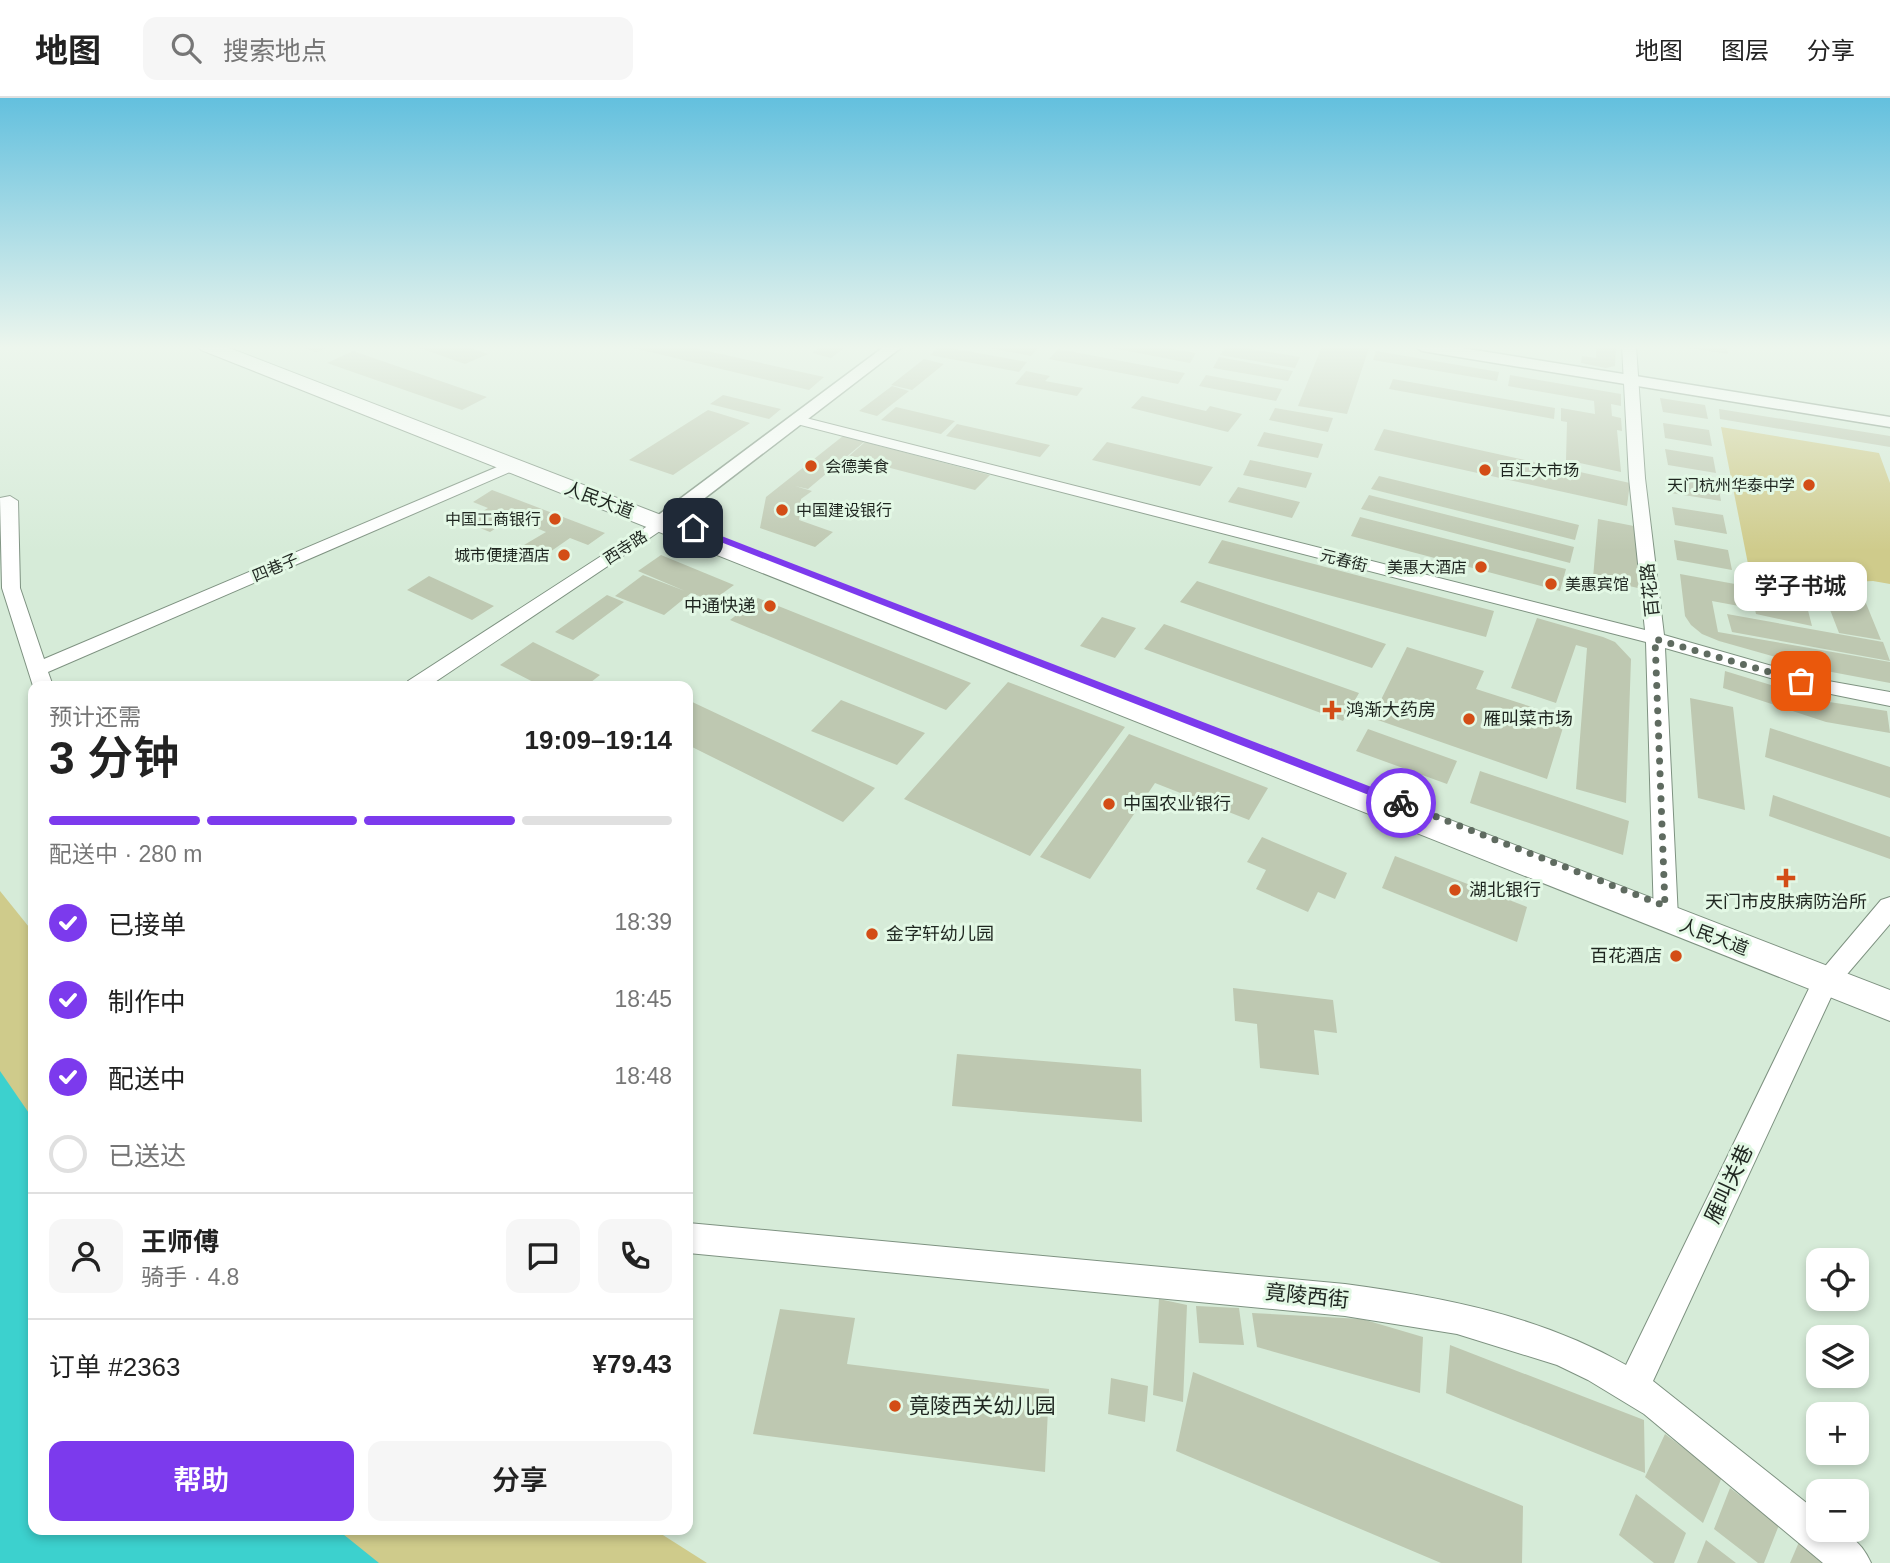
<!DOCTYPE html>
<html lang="zh">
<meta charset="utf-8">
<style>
:root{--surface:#fff;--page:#f6f6f6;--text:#222;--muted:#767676;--line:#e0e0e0;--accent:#7c3aed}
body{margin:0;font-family:Helvetica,"Noto Sans SC",sans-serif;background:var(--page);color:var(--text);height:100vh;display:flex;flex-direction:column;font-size:26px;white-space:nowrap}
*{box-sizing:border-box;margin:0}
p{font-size:23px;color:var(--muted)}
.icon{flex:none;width:38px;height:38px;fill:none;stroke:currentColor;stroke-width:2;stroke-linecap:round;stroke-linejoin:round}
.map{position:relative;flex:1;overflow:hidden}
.panel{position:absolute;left:28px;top:583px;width:665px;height:854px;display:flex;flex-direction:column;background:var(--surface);border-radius:14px;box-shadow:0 4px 10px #0003}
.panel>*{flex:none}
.controls{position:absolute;left:1806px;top:1150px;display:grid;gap:14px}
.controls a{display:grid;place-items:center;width:63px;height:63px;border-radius:14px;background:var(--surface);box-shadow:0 4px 10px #0003;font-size:35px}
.pin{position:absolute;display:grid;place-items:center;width:60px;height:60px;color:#fff;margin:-30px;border-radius:14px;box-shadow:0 4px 10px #0006}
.courier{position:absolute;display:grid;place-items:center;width:70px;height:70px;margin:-35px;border:5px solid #7c3aed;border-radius:50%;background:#fff;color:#222;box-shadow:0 2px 9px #0007}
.bubble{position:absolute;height:49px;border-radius:14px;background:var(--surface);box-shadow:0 4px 10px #0003;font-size:23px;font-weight:600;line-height:49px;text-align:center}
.overview em{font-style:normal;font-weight:600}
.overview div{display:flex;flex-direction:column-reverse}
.overview{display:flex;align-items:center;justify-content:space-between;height:119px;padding:0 21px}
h1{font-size:46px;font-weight:600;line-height:52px}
.bar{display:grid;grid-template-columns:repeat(4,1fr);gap:10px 7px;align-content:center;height:84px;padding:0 21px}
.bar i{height:9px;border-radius:5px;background:var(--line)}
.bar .selected{background:var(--accent)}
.bar p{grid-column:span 4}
.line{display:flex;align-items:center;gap:18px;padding:0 21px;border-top:2px solid var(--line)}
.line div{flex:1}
.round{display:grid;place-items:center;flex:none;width:74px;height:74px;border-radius:14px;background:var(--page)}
ol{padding:0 21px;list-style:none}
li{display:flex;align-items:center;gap:21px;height:77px}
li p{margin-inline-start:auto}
li .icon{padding:7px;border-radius:50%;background:var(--accent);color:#fff;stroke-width:4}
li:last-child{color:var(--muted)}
li i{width:38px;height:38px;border:4px solid var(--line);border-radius:50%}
.action{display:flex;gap:14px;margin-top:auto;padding:14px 21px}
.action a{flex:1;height:80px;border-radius:14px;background:var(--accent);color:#fff;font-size:28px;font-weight:600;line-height:80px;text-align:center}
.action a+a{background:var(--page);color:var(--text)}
header{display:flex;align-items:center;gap:42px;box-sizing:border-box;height:98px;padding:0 35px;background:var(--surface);border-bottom:2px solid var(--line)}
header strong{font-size:33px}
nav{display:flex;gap:38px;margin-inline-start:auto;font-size:24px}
.search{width:490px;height:63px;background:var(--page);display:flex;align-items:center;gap:18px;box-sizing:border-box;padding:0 24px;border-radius:14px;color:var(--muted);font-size:26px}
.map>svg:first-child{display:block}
.green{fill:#cfcb8b}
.water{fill:#3cd1ce}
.building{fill:#bec8b1}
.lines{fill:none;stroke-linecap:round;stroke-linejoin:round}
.minor-casing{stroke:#7e9281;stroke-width:2}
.tertiary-casing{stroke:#7e9281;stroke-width:3}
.secondary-casing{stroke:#7e9281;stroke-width:2}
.minor{fill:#fff;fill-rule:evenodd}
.tertiary{fill:#fff;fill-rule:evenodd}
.secondary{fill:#fff;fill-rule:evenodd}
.route{fill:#7c3aed}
.done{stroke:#5f6b60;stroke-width:7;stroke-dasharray:0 12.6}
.poi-dot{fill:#d34d16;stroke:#e3f8e5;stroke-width:2.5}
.labels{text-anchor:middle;stroke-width:6;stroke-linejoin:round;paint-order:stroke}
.far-poi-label{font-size:16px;fill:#1f2620;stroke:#e3f8e5;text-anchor:start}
.far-street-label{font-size:16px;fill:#1f2620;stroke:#e3f8e5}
.street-label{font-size:18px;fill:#1f2620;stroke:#e3f8e5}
.poi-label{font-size:18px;fill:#1f2620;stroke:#e3f8e5;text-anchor:start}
.near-street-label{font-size:21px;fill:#1f2620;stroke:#e3f8e5}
.near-poi-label{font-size:21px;fill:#1f2620;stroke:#e3f8e5;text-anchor:start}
</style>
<header>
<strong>地图</strong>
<div class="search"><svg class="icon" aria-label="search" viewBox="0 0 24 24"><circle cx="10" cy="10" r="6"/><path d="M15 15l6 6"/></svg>搜索地点</div>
<nav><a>地图</a><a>图层</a><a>分享</a></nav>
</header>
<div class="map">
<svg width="1890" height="1465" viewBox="0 0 1890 1465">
<rect width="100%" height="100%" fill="#d6ebd8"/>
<!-- green -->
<path class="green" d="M1721 329 1879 355 1890 385V486L1873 483 1828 485 1749 471Z
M0 793 33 834V1432H655L707 1465H0Z"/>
<!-- water -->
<path class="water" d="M0 973 33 1021V1432H338L379 1465H0Z"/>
<!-- building -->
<path class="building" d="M299 248H332L316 254Z
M414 248H465L488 256 465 266Z
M625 248H685L824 279 809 292Z
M822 248H856L853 250 846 248 831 260 812 255Z
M939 248 1027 264 1019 274 930 257Z
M981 248H1040L1031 258Z
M1102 248H1154L1196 255 1190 265Z
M1226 248H1233L1300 259 1295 270 1220 257Z
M1322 248 1369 250 1347 316 1298 308Z
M1596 248H1616L1615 268 1606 270 1581 265 1582 258 1596 260Z
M1684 248H1726L1728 256 1684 249Z
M1058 251 1185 275 1178 286 1049 261Z
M353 253 487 299 462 312 327 265Z
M1376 253 1499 274 1497 283 1373 262Z
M1219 259 1293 273 1288 283 1213 270Z
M924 261 944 266 912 292 891 287Z
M1026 273 1050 278 1045 283 1083 290 1077 298 1015 286Z
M1206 277 1282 291 1276 303 1199 288Z
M1510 277 1621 296V308L1611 306 1612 318 1621 320 1622 333 1617 332 1621 374 1566 362 1567 324 1561 323V310L1595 316 1594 303 1508 288Z
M1393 281 1555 310 1554 321 1389 291Z
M892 288 909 293 877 318 859 313Z
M723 297 781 311 769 321 710 306Z
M1142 298 1206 313 1210 308 1242 316 1228 334 1131 310Z
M1660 300 1705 307 1708 321 1663 314Z
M896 309 955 323 941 336 881 322Z
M1275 310 1333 320 1328 334 1269 322Z
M1719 311 1890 338V349L1720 321Z
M708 312 750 325 673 377 629 362Z
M1663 325 1709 332 1712 348 1665 340Z
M957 326 1050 347 1040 359 946 338Z
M1384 331 1630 385 1627 408 1374 352Z
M1264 334 1323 346 1318 360 1257 348Z
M843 338 864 344 808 391 795 388 812 393 801 401 799 422 833 434 815 449 760 430 766 399Z
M865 344 990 377 975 392 848 359Z
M1107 344 1213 369 1200 388 1092 362Z
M1665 351 1713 359 1716 375 1668 367Z
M1250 362 1312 375 1306 390 1243 377Z
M1379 378 1579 427 1575 442 1371 391Z
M1668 378 1718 386 1721 403 1671 395Z
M1238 389 1300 404 1292 420 1228 404Z
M492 392 605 435 588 447 570 440 547 456 524 447 546 434 512 420 490 434 465 424 488 410 473 404Z
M1369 397 1574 449 1570 465 1361 411Z
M1672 409 1723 417 1727 436 1675 427Z
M1360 419 1566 471 1560 493 1351 438Z
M1598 421 1639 429 1638 490 1593 480Z
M1222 442 1494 513 1486 539 1208 465Z
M1674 442 1728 452 1732 472 1677 462Z
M661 457 734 487 712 503 691 495 664 517 615 498 643 477 685 493 638 473Z
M1747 475 1801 485 1812 528 1756 516Z
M1680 476 1735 486 1739 508 1712 503 1718 534 1890 564V585L1821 572 1719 543 1702 536 1691 527 1685 518Z
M429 478 494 508 472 522 407 492Z
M1197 483 1386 546 1372 570 1180 504Z
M1822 491 1863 498 1881 542 1839 535Z
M607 497 624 504 573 542 555 534Z
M758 500 971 585 946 612 730 522Z
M1727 516 1883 544 1890 563 1732 534Z
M1102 519 1136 530 1115 560 1080 548Z
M1537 520 1603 539 1615 544 1631 561 1626 705 1576 691 1587 550 1576 547 1556 605 1511 590Z
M1164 526 1359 595 1343 623 1144 551Z
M533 544 600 577 586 588H541L500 567Z
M1407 549 1484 573 1476 591 1566 620 1547 681 1372 620Z
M1725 573 1823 603 1887 613 1890 635 1826 624 1723 590Z
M1008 584 1125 629 1030 758 904 701Z
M1690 600 1733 609 1745 712 1698 700Z
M688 602 875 690 843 724 688 647Z
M841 602 925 635 897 667 811 633Z
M1770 630 1890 669V700L1765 659Z
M1368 631 1457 663 1447 686 1356 653Z
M1129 636 1268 690 1249 722 1155 685 1090 781 1040 759Z
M1480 673 1629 723 1623 757 1470 705Z
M1773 697 1890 739V761L1769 718Z
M1262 739 1347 775 1335 801 1318 794 1308 814 1256 791 1266 772 1247 764Z
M1395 758 1527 809 1517 844 1382 790Z
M1233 890 1333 902 1337 935 1314 932 1319 977 1260 970 1257 926 1235 923Z
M957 956 1141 971 1142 1024 952 1008Z
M1159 1201 1187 1207 1183 1304 1153 1297Z
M1196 1208 1239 1210 1244 1247 1199 1245Z
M780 1211 855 1220 847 1266 1049 1291 1045 1374 753 1336Z
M1252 1215 1362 1221 1423 1239 1420 1295 1257 1249Z
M1450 1247 1644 1322 1645 1375 1446 1295Z
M1193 1274 1523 1408 1522 1465H1441L1176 1353Z
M1111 1280 1148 1288 1145 1324 1108 1316Z
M1665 1336 1722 1379 1703 1425 1645 1379Z
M1730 1390 1779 1427 1764 1465H1758L1714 1431Z
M1636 1396 1686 1435 1674 1465H1654L1619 1437Z
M1706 1442 1736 1465H1697Z
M1799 1444 1826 1465H1790Z"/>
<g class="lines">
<!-- minor casing -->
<g class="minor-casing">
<path id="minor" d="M1622 248H1636L1645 380 1664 537 1817 581 1890 594V608L1816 593 1665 550 1678 820 1675 827 1666 830 1657 827 1654 820 1646 544 793 325 791 322 798 318 1645 532 1629 380Z
M511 363 517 365 519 368 517 371 48 574 53 588H33L2 490 0 400 10 398 18 403 20 490 44 561Z
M660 420 668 425 666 429 429 588H405L408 583Z
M1890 799V826L1843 881 1839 882 1653 1283 1818 1414V1432C1844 1432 1860 1440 1871 1465H1823L1644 1316 1588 1282 1557 1267 1457 1236 1345 1218 688 1155V1125L1345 1186C1443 1199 1540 1218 1626 1267L1817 874 1821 873 1881 802Z"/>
</g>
<!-- tertiary casing -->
<g class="tertiary-casing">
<path id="tertiary" d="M885 248H903L667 429H653L650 425 653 421Z
M1414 248H1450L1890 319V329L1422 253Z"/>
</g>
<!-- secondary casing -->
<g class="secondary-casing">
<path id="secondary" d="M199 248H224L1890 892V923L201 252Z"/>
</g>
<!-- minor -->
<use href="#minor" class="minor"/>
<!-- tertiary -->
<use href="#tertiary" class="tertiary"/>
<!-- secondary -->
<use href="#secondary" class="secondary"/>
</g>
<!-- sky -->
<linearGradient id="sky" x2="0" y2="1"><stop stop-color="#63c0de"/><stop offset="0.55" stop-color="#edf6ed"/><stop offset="1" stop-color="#edf6ed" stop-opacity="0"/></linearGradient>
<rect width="1890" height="453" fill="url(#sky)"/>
<!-- route -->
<path class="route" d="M693 427 1405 702 1406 705 1405 708H1397L690 432Z"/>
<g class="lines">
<!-- done -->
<path class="done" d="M1401 705 1665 808 1655 541 1801 583"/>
</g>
<!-- markers -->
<g class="poi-dot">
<circle cx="811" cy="368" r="7"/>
<circle cx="1485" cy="372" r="7"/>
<circle cx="1809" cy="387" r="7"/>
<circle cx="782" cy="412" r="7"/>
<circle cx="555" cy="421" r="7"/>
<circle cx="564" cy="457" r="7"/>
<circle cx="1481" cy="469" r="7"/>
<circle cx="1551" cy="486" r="7"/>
<circle cx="770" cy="508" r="7"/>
<path d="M1328.5 601.5h7v7h7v7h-7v7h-7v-7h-7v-7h7z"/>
<circle cx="1469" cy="621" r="7"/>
<circle cx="1109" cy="706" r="7"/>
<path d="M1782.5 769.5h7v7h7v7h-7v7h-7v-7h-7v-7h7z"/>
<circle cx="1455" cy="792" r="7"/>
<circle cx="872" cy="836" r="7"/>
<circle cx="1676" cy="858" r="7"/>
<circle cx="895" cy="1308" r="7"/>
</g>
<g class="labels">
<!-- far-poi labels -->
<g class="far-poi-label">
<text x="825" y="374">会德美食</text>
<text x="1499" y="378">百汇大市场</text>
<text x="1795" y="393" text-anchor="end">天门杭州华泰中学</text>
<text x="796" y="418">中国建设银行</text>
<text x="541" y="427" text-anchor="end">中国工商银行</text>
<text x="550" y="463" text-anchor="end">城市便捷酒店</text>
<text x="1467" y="475" text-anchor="end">美惠大酒店</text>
<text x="1565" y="492">美惠宾馆</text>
</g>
<!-- far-street labels -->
<g class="far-street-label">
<text transform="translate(625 449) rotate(-33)" y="6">西寺路</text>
<text transform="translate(1344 462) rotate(14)" y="6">元春街</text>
<text transform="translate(275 469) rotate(-23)" y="6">四巷子</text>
</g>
<!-- street labels -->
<g class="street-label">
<text transform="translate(599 402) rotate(21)" y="6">人民大道</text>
<text transform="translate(1650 492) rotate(-96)" y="6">百花路</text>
<text transform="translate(1714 839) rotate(21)" y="6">人民大道</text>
</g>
<!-- poi labels -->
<g class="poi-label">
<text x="756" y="514" text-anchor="end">中通快递</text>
<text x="1346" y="618">鸿渐大药房</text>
<text x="1483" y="627">雁叫菜市场</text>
<text x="1123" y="712">中国农业银行</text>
<text x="1469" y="798">湖北银行</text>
<text x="1786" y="810" text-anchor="middle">天门市皮肤病防治所</text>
<text x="886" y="842">金字轩幼儿园</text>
<text x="1662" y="864" text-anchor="end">百花酒店</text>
</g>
<!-- near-street labels -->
<g class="near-street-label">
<text transform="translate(1729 1086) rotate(-65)" y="7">雁叫关巷</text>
<text transform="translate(1307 1198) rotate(6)" y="7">竟陵西街</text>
</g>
<!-- near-poi labels -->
<g class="near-poi-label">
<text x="909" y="1315">竟陵西关幼儿园</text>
</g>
</g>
</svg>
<div class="controls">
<a><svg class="icon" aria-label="locate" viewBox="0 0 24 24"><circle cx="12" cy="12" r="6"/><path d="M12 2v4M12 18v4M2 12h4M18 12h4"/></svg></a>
<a><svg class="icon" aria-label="layers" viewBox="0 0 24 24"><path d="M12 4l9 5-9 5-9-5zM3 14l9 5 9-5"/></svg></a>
<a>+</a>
<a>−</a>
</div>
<div class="pin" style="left:1801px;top:583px;background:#ea580c"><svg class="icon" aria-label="bag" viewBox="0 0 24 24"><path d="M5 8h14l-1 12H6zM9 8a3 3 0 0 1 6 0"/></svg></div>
<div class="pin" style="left:693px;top:430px;background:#1f2937"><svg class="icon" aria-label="home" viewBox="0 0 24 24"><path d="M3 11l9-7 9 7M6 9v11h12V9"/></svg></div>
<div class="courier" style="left:1401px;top:705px"><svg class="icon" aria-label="bike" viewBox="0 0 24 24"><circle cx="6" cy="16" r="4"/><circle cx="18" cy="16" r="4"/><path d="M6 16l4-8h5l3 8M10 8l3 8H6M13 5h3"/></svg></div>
<div class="bubble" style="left:1734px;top:464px;width:133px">学子书城</div>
<section class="panel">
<div class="overview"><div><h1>3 分钟</h1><p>预计还需</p></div><em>19:09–19:14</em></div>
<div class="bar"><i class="selected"></i><i class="selected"></i><i class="selected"></i><i></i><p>配送中 · 280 m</p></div>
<ol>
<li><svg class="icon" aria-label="check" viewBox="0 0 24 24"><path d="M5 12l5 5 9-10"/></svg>已接单<p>18:39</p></li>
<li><svg class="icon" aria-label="check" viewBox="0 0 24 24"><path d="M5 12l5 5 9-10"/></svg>制作中<p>18:45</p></li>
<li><svg class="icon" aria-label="check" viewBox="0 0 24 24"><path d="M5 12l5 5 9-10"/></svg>配送中<p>18:48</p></li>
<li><i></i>已送达</li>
</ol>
<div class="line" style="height:126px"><a class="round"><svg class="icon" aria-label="person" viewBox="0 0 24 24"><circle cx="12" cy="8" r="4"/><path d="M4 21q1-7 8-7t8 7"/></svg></a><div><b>王师傅</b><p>骑手 · 4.8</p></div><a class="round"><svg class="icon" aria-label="chat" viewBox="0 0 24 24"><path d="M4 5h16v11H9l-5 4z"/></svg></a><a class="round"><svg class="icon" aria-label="phone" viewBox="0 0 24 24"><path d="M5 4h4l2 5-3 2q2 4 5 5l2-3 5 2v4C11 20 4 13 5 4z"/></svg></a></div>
<div class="line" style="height:91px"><div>订单 #2363</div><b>¥79.43</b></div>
<div class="action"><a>帮助</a><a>分享</a></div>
</section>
</div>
